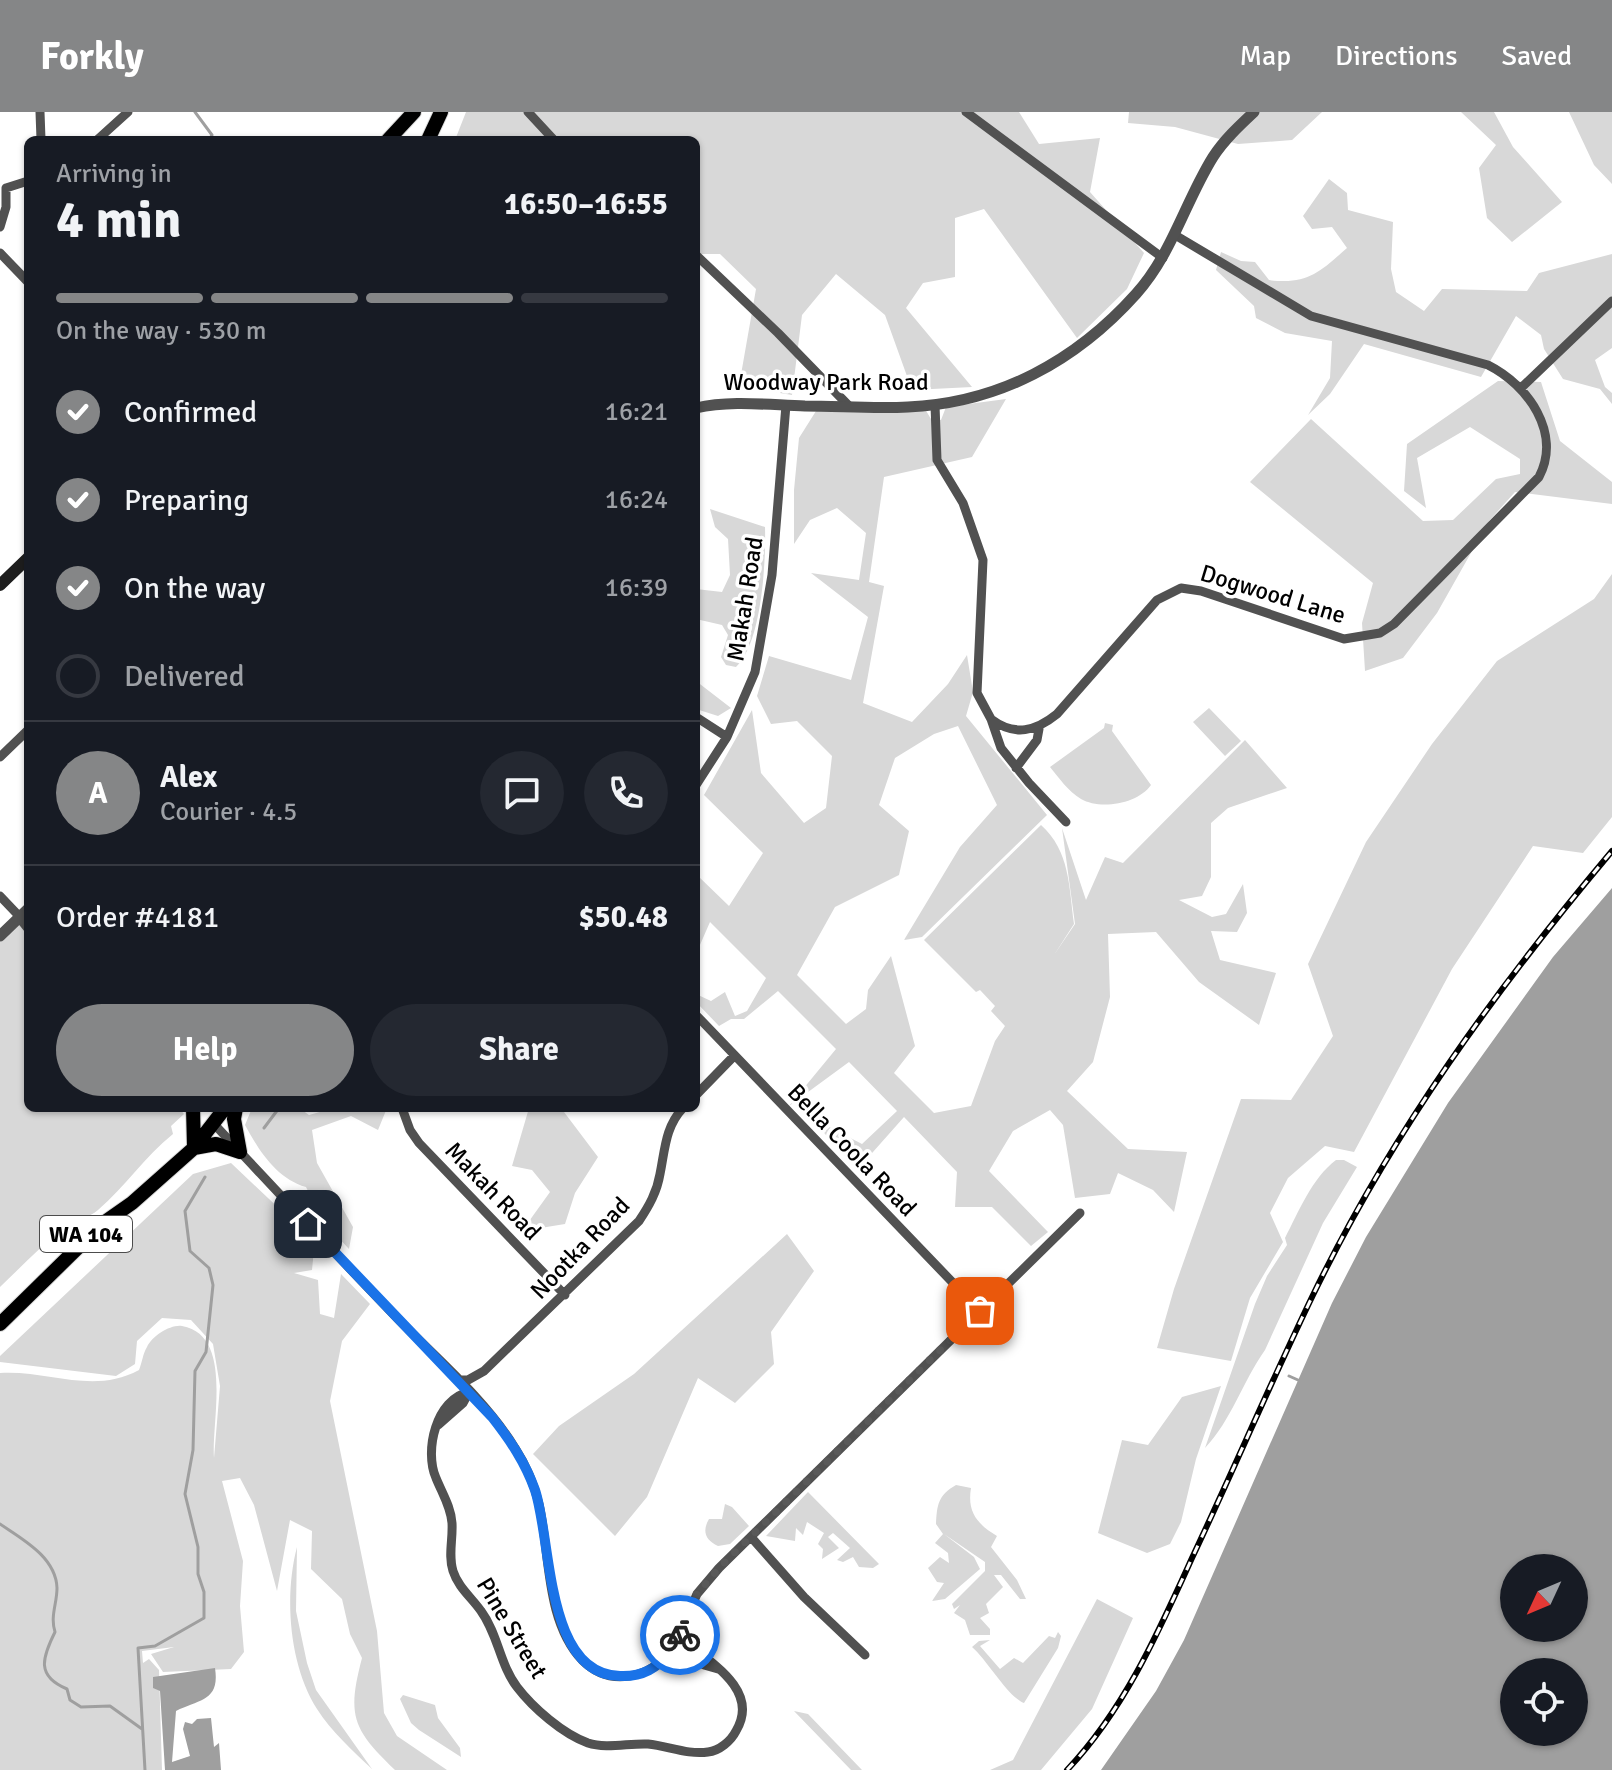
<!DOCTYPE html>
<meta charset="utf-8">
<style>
:root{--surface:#171b24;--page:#242831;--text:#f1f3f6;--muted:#9ea1a6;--line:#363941;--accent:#858687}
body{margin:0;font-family:Signika,sans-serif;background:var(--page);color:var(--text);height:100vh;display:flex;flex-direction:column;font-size:30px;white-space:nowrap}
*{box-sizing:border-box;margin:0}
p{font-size:26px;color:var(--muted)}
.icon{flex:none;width:44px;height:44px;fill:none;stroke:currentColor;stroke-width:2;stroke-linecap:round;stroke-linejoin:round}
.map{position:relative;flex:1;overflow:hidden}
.details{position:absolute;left:24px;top:24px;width:676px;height:976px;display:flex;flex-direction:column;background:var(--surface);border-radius:12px;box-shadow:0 2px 6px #0004}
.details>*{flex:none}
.needle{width:52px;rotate:226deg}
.controls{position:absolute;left:1500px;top:1442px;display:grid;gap:16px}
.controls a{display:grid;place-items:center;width:88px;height:88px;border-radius:50%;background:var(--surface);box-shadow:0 2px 6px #0004;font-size:40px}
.pin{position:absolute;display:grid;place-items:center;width:68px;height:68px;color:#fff;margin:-34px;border-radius:16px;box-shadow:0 4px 12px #0006}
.courier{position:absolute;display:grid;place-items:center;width:80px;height:80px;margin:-40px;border:6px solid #1a73e8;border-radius:50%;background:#fff;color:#222;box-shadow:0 2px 10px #0007}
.headline em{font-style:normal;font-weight:800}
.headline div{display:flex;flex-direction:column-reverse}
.headline{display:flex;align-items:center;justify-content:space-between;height:136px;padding:0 32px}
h1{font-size:52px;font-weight:800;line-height:60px}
.bar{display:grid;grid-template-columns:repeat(4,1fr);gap:12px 8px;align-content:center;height:96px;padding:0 32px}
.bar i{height:10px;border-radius:6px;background:var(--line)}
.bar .active{background:var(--accent)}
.bar p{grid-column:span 4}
.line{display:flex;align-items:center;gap:20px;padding:0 32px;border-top:2px solid var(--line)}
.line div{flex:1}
.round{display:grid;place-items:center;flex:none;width:84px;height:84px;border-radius:42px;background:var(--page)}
ol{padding:0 32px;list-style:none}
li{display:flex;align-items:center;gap:24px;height:88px}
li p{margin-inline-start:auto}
li .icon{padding:8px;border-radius:50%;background:var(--accent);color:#fff;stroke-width:4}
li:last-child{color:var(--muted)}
li i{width:44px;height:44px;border:4px solid var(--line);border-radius:50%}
.primary-button{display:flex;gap:16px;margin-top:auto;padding:16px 32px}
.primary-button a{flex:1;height:92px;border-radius:48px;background:var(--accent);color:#fff;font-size:32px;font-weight:800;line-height:92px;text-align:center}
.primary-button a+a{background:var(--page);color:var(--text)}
header{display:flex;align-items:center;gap:48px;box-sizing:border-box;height:112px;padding:0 40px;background:var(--accent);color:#fff}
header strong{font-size:38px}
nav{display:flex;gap:44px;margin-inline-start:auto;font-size:28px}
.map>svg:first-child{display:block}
.green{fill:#d8d8d8}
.water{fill:#9f9f9f;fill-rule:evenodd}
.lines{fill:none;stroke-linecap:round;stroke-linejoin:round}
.stream{stroke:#9f9f9f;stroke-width:3}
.primary-casing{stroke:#dbdbdb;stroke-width:16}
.minor{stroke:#515151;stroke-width:9}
.tertiary{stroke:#515151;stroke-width:11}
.secondary{stroke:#1e1e1e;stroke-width:12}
.primary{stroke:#000;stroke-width:14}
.rail-casing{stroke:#000;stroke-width:6}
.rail{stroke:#fff;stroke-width:3;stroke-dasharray:9;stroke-linecap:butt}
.done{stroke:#595959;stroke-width:8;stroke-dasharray:0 14.4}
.route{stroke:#1a73e8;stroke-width:10}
.labels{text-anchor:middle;stroke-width:7;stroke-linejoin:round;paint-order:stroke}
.shield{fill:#fff;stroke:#4c4c4c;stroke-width:2}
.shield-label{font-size:22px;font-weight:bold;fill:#000}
.street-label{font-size:24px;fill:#000;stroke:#fff}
</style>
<header>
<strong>Forkly</strong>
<nav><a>Map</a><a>Directions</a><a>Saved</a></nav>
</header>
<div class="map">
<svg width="1612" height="1658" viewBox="0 0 1612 1658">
<rect width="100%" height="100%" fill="#fff"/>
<!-- green -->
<path class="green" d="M466 0H1019L1039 32 1100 26 1090 80 1144 141 1127 177 1077 226 984 97 955 106V165L923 171 906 196 972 275 912 278 885 203 836 162 802 203 792 283 739 274 756 177 720 142H696V28H455Z
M1129 0H1322L1292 28 1238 32 1175 15 1128 11Z
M1461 0H1494L1513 35 1562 90 1512 130 1487 106 1479 56 1496 33Z
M1569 0H1612V72L1594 53Z
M1329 67 1347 81 1348 98 1393 110 1391 157 1396 180 1424 199 1442 177 1527 179 1539 161 1612 142V236L1595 248 1605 275 1612 281V292L1600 277 1563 267 1544 237 1541 223 1516 204 1481 265 1364 232 1330 282 1308 303 1330 266 1332 229 1285 221 1256 206 1254 194 1216 158 1221 140 1241 149 1255 150 1269 168C1307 173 1320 160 1347 136L1332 115 1312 117 1303 104Z
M1498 269 1541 270 1560 329 1612 370V392L1515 380 1489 409 1437 501 1403 546 1365 559 1362 511 1373 471 1250 370 1311 307 1423 409 1453 408 1496 367 1520 362V347L1470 315 1417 346 1426 396 1404 379 1407 332Z
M1006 287 972 345 884 365 869 470 884 474 863 591 912 610 948 572 967 543 973 580 966 604 1047 703 922 825 904 828 960 735 997 693 958 614 934 622 895 646 879 693 909 719 899 763 835 795 797 863 846 912 866 897 868 878 891 844 915 934 894 961 934 1001 971 994 995 929 1005 914 991 899 995 894 980 878 976 880 924 828 1041 713C1070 739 1069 775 1074 812L1054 843 1075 812 1062 716 1086 788 1105 745 1123 751 1245 628 1287 676 1228 696 1211 711V765L1202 784 1179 788 1212 805 1226 802 1243 772 1247 801 1237 820 1211 819 1220 848 1276 861 1259 913 1199 870 1156 820 1108 822 1110 885 1093 950 1067 979 1128 1037 1187 1040 1174 1100 1153 1078 1118 1061 1110 1082 1075 1086 1063 1013 1050 998 1013 1019 989 1059 1048 1120 1031 1134 992 1095H955L957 1060 904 1005 857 1058 810 1005 862 1032 897 999 849 950 789 994 836 937 778 879 744 907H731L719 914 696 890V882L711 889 725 880 735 904 747 899 766 866 710 810 696 842V762L729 794 763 741 704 683 752 598 761 661 804 711 826 696 832 644 797 609 771 612 757 584 769 544 851 568 868 505 811 461 859 468 866 421 837 396 810 408 794 432V378L799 326 816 299 925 297 931 307 941 308 946 295Z
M710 397 765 415C766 449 762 531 736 555L726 553 721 545 728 523 722 513 696 507V477L722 480 730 463 728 427 715 415Z
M1612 462V705L1583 741 1533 734 1452 857 1354 1040 1325 1034 1288 1066 1270 1101 1283 1130 1250 1186 1231 1249 1157 1236 1174 1177 1241 987 1291 988 1333 924 1308 852 1366 730 1432 632 1497 549 1594 487Z
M696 569 731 596 718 604 696 597Z
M1209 596 1241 629 1225 644 1193 610Z
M1105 611 1113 613 1112 619 1151 673C1138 692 1100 698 1081 687 1068 679 1059 666 1050 655L1104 616Z
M20 805 28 815V996H179L184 1002 171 1014 173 1022C145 1044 125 1075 98 1098 89 1106 75 1108 65 1115 42 1133 21 1155 0 1175V824Z
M252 996H299L309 1003 334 996H387L378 1018 351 1004 312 1018 317 1051 353 1115 349 1137 323 1109 306 1075C277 1067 259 1039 245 1013Z
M529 996H561L598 1045 575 1081 565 1112 522 1119 550 1080 532 1058 512 1054Z
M1336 1048H1344L1357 1055 1323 1111 1265 1238C1243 1269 1231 1309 1205 1336L1255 1192 1267 1164 1287 1133 1285 1126C1299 1099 1312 1066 1336 1048Z
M231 1051 287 1104 314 1137 312 1158 294 1161 318 1168 320 1202 334 1206 341 1162 370 1192 342 1229 330 1289 377 1519 384 1601 397 1624 447 1658H395C352 1617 347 1603 362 1546L350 1522 342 1487 311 1457 312 1419 290 1408 277 1479 254 1393 240 1366 222 1369 243 1449 240 1494 244 1540 231 1557 163 1560 151 1542 174 1535 142 1539 143 1551 149 1547 159 1558 162 1658H0V1261C49 1258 93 1283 139 1258 142 1251 143 1241 147 1235 152 1224 171 1212 182 1214 234 1223 211 1310 214 1346L220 1274 213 1232 191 1208 162 1206 137 1229 135 1252 116 1264 0 1250V1244L193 1062Z
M787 1122 814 1159 771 1220 774 1252 735 1291 698 1266 647 1385 615 1424 533 1342 559 1314 634 1262Z
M1221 1274 1196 1347 1181 1410 1170 1432 1147 1441 1098 1421 1122 1328 1148 1333 1182 1285Z
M956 1373 971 1376C967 1400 977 1412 997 1424L991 1435 1017 1468 1026 1487H1020L1001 1463H994L1003 1475 986 1492 989 1501 980 1506 990 1517V1523H970L965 1508 954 1501 960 1493 954 1497 952 1492 985 1459V1450L944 1422 974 1445 980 1457 945 1487 932 1489 944 1471 937 1470 928 1456 940 1445 949 1451 948 1441 935 1431 943 1422 936 1412C937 1393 938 1383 956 1373Z
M808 1380 879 1452 873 1456 859 1455 853 1445 843 1450 837 1448 850 1436 833 1421 828 1425 839 1436 822 1447 823 1437 818 1432 824 1421 807 1410 803 1423 796 1416 795 1429 766 1424Z
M725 1392 732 1395 749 1414 730 1432 718 1434C705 1428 702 1419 709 1407H722Z
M297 1435 296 1499 307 1551 316 1578 372 1657C353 1639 331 1619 317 1597 289 1553 284 1484 297 1435Z
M1097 1487 1133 1506 1092 1597 1041 1658H990L1013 1648Z
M1058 1520 1061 1524 1058 1536 1024 1591C1008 1585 988 1549 972 1535L979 1529 990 1528 980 1534 1000 1557 1014 1546 1023 1551 1049 1524 1055 1526Z
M403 1583 435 1593 438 1606 460 1636 461 1645 419 1618 411 1611 400 1587Z
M794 1599 808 1602 862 1658H851Z"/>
<!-- water -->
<path class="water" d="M1612 776V1658H1101L1156 1579 1184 1528 1332 1191 1366 1125 1448 991 1553 845ZM1514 1456H1574V1516H1514ZM1514 1560H1574V1620H1514Z
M215 1556C220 1589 200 1587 176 1599L172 1650 190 1644 183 1617 185 1610 192 1612 197 1607 211 1606 214 1635 219 1631 221 1658H165L160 1579 153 1576V1565Z"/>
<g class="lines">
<!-- stream -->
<path class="stream" d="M195 0 212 23 209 28
M264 1016 279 996
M1289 1264 1298 1268
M0 1412C22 1427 56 1445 57 1476 57 1492 50 1504 55 1520 42 1546 36 1564 67 1577L70 1588 81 1595 110 1594 142 1617
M145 1658 138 1536 155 1534 204 1506V1480L198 1462V1435L185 1382 193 1338 195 1259 206 1240 213 1173 209 1156 190 1139 185 1099 205 1065"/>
<!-- primary casing -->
<g class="primary-casing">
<path id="primary" d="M388 28 414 0
M428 28 441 0
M193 996 194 1036
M236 996 234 1007 240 1040
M194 1036 216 1032 240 1040
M0 1212 102 1112 132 1091 194 1036 225 996"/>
</g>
<!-- minor -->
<path class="minor" d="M40 0 41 27
M528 0 554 28
M966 0 1163 146
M97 28 128 0
M6 76 28 69
M0 115 6 95V76
M0 141 28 170
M696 143 778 221 849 294
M1521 276 1612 189
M935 293 937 348 963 391 983 448 977 581 991 607 1001 636 1029 671 1066 710
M696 605 727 625
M991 607C1015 625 1036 619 1057 602L1157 488 1181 476 1201 479 1344 527 1380 521 1394 512 1539 365C1562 321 1528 273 1488 253L1311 204 1175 123
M0 645 28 618
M1016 656 1037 628 1039 617
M696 673 727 625 755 560 772 463 786 293
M0 784 20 805
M696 903 980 1199
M696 983 734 944
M402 996 410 1018 419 1031 565 1183
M214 1012C275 1077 335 1142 397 1206 437 1247 485 1287 515 1336 526 1353 534 1372 539 1392 550 1440 545 1509 582 1548 610 1576 649 1566 671 1539
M458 1268H468L484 1259 639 1109C649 1094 657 1080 660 1062 665 1038 665 1015 683 996
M469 1280C436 1287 424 1339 436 1366 442 1381 451 1395 452 1411 453 1428 448 1443 453 1459 458 1475 472 1486 481 1499 498 1522 500 1553 517 1575 533 1596 563 1622 588 1631 606 1637 629 1631 648 1632 668 1634 688 1643 708 1640 719 1639 731 1629 736 1619 760 1579 712 1551 685 1530
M438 1313 463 1291 469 1280
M751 1425 804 1485 865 1543
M679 1523 697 1482 719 1456 1080 1101
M667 1532a9 9 0 1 1 18 0a9 9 0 1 1-18 0Z
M681 1539 704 1553 718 1557"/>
<!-- tertiary -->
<path class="tertiary" d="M696 296C731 288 769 293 805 294 839 294 874 297 908 295 999 291 1076 249 1136 182 1172 142 1185 90 1213 45 1224 28 1239 14 1254 0
M20 805 28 815
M0 824 28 797"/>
<!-- secondary -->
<path class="secondary" d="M0 473 28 446"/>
<!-- primary -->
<use href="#primary" class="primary"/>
<!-- rail casing -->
<g class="rail-casing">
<path id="rail" d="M1067 1658C1124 1598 1158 1521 1192 1446 1233 1359 1271 1270 1313 1183 1392 1020 1496 877 1612 739"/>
</g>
<!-- rail -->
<use href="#rail" class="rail"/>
</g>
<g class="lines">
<!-- done -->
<path class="done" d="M680 1523 697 1482 719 1456 980 1199"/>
<!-- route -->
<path class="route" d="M308 1112 492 1305C510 1328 525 1350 535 1378 552 1429 545 1563 620 1564 643 1565 657 1556 671 1539L669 1528 680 1523"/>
</g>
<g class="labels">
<!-- shield labels -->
<rect class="shield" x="40" y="1104" width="92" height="36" rx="6"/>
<g class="shield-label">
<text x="86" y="1130">WA 104</text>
</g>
<!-- street labels -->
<g class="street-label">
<text x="826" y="278">Woodway Park Road</text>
<text transform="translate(1273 482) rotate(17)" y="8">Dogwood Lane</text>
<text transform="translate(745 487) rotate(-81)" y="8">Makah Road</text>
<text transform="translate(852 1038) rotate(46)" y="8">Bella Coola Road</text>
<text transform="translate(493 1079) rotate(46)" y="8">Makah Road</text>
<text transform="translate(580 1136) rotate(-46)" y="8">Nootka Road</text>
<text transform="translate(512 1516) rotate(59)" y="8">Pine Street</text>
</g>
</g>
</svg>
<div class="controls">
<a><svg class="needle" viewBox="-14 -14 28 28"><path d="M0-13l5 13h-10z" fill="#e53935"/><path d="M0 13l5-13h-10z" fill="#9ea1a6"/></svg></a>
<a><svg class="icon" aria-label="locate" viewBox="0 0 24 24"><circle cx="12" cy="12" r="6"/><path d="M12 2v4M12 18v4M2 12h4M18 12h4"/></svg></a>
</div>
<div class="pin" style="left:980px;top:1199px;background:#ea580c"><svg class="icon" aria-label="bag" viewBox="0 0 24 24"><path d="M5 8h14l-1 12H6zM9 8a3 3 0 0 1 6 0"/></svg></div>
<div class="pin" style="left:308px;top:1112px;background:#1f2937"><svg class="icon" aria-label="home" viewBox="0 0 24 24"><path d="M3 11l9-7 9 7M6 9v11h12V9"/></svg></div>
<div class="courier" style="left:680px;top:1523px"><svg class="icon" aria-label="bike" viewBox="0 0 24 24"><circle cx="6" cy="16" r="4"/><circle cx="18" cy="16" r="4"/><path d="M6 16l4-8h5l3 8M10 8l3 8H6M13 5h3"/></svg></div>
<section class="details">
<div class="headline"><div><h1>4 min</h1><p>Arriving in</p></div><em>16:50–16:55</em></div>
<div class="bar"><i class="active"></i><i class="active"></i><i class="active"></i><i></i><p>On the way · 530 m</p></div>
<ol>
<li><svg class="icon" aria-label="check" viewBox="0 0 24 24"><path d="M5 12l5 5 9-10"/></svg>Confirmed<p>16:21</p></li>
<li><svg class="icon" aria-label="check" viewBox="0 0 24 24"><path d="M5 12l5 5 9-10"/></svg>Preparing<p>16:24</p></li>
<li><svg class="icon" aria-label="check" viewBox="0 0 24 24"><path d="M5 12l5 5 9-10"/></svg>On the way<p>16:39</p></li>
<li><i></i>Delivered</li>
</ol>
<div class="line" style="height:144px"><b class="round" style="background:var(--accent);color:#fff">A</b><div><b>Alex</b><p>Courier · 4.5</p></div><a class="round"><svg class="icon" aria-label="chat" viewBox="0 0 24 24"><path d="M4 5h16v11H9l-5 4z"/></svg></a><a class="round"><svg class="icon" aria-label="phone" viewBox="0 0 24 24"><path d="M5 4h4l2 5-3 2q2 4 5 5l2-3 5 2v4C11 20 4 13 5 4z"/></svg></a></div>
<div class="line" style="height:104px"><div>Order #4181</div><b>$50.48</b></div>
<div class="primary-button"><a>Help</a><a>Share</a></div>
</section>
</div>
